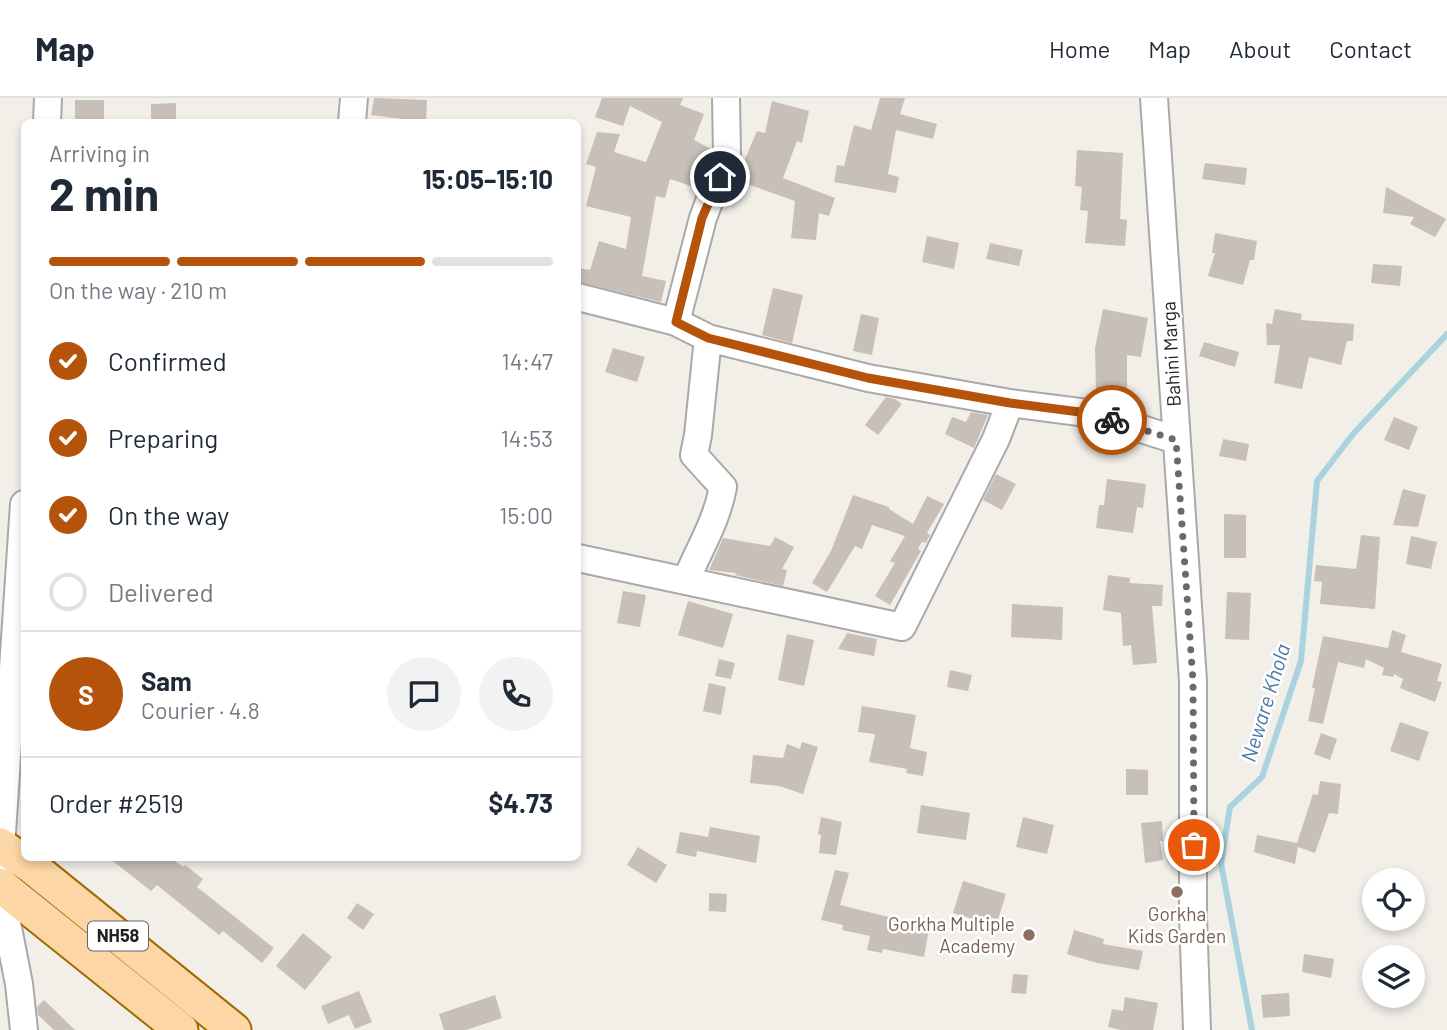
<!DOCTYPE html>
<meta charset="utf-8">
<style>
:root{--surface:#fff;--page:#f2f2f3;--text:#1f2937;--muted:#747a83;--line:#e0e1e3;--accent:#b45309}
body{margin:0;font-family:Barlow,sans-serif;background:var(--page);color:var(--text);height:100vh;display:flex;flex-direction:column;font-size:26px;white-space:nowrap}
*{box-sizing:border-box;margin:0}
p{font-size:23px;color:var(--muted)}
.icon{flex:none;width:38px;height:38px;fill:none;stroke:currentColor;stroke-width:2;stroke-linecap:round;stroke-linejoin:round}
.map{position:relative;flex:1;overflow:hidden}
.sheet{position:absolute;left:21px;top:21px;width:560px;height:742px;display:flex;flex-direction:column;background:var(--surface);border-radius:10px;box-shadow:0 4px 10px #0003}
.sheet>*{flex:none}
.tools{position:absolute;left:1362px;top:770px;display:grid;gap:14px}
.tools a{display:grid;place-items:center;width:63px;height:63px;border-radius:50%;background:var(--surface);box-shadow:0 4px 10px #0003;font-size:35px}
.pin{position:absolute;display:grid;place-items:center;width:60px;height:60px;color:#fff;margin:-30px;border:4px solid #fff;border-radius:50%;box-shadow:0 2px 7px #0007}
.courier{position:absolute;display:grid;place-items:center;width:70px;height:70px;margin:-35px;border:5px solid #b45309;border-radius:50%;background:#fff;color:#222;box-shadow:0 2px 9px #0007}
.head em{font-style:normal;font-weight:700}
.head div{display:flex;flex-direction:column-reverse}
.head{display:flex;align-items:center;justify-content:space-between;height:119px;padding:0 28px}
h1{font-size:46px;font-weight:700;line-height:52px}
.bar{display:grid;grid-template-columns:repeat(4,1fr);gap:10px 7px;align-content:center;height:84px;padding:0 28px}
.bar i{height:9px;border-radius:5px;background:var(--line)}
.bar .current{background:var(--accent)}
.bar p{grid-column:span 4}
.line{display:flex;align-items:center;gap:18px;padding:0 28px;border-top:2px solid var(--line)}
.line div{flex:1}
.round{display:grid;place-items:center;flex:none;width:74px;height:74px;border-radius:37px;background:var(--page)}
ol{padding:0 28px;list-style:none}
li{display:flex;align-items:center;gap:21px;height:77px}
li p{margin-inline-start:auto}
li .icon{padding:7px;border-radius:50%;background:var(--accent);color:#fff;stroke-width:4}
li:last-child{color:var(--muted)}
li i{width:38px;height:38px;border:4px solid var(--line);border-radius:50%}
header{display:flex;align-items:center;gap:42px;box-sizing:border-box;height:98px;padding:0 35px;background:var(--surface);border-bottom:2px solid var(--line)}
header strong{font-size:33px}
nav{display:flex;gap:38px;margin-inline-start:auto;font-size:24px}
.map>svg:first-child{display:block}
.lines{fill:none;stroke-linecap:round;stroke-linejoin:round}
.stream{stroke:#aad3df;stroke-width:6}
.building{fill:#c7bfb8}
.minor-casing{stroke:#a9a9a9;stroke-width:30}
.major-casing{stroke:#a06b00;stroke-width:37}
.minor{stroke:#fff;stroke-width:26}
.major{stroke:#fcd6a4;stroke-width:33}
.done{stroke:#6b6a68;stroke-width:7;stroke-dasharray:0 12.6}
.route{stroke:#b45309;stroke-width:9}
.education-dot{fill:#8d6e63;stroke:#fff;stroke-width:2.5}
.labels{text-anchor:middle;stroke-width:5;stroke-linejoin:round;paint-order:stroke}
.shield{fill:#fff;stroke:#646464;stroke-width:2}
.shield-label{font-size:18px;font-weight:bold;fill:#222}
.street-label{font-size:19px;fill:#222;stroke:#fff}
.education-label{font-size:19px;fill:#785e54;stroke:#fff}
.water-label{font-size:21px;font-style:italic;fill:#4a7aab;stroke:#fff}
</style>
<header>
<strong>Map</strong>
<nav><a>Home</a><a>Map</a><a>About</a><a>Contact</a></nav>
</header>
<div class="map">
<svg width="1447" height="932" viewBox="0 0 1447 932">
<rect width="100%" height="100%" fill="#f2efe9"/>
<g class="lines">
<!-- stream -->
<path class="stream" d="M1252 932 1221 765 1230 709 1262 679 1301 563 1317 383 1353 336 1447 236"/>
</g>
<!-- building -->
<path class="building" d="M374 0 427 2 426 24 371 17Z
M602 0H683L680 7 704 16 694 42 711 51V53L697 90 670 81 665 100 656 98 642 178 666 183 661 204 578 184V170L590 172 599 143 626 151 631 119 586 108 596 69 586 66 597 34 620 36 614 54 646 64 662 24 630 8 623 28 595 19Z
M880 0H905L900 16 937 26 933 41 896 32 888 76 899 79 896 95 834 84 837 67 844 68 854 27 871 32Z
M75 2H104V24H75Z
M772 3 809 13 802 45 797 43 783 80 835 100 829 118 819 115 816 142 791 140 795 103 736 82 757 33 765 35Z
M176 5V24H151V6Z
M1077 52 1123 55 1120 121 1127 122 1125 148 1085 145 1088 113 1080 112 1082 89 1075 88Z
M1205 65 1247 70 1245 87 1202 81Z
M1386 89 1446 121 1435 139 1410 126 1414 119 1383 115Z
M1215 135 1257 143 1254 162H1250L1243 187 1208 178 1215 155H1212Z
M927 138 959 145 954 171 922 164Z
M990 145 1023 152 1019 168 986 161Z
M1373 166 1402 168 1400 188 1371 185Z
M773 190 803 197 792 245 762 237Z
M1103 211 1148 220 1141 259 1127 257V296H1096L1095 250Z
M1275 211 1302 216 1301 222 1354 226 1353 243H1347L1341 267 1309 259 1302 291 1274 285 1280 247H1267L1266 225 1272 226Z
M861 216 879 220 872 257 853 253Z
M1204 244 1239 254 1235 269 1199 258Z
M613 250 645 259 637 284 605 274Z
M886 299 895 301 902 306 878 337 865 327Z
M971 314 988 317 974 350 945 336 952 319 966 324Z
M1394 319 1418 329 1409 352 1384 342Z
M1223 341 1249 346 1246 363 1219 358Z
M996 376 1016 386 1002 412 983 402Z
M1107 381 1146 386 1143 410 1137 409 1133 435 1096 430 1099 407H1104Z
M1403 391 1426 397 1418 429 1393 427Z
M853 397 889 409V411L913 426 927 398 944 406 927 435 930 437 926 445 922 444 918 450 921 453 890 507 875 498 895 465 890 463 905 438 872 427 862 451 855 448 827 494 812 485 831 453Z
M1224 416 1246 417V460H1224Z
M1361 437 1380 439 1375 511 1320 506 1322 484 1314 483 1316 467 1356 471Z
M1411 438 1437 444 1431 471 1406 466Z
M775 439 794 449 782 471 787 472 783 488 735 477 736 475 709 472 723 440 770 448Z
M1108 477 1130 480V485L1163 487 1162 508H1152L1157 565 1133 567 1131 547 1123 548 1121 515 1103 512Z
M623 493 646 497 640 529 617 525Z
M1227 494 1251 495 1249 542 1225 541Z
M688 503 733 516 723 550 678 537Z
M1012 506 1063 509 1062 542 1011 539Z
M1392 532 1406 537 1401 554 1442 566 1437 583 1442 584 1435 604 1400 590 1403 581 1394 576 1393 579 1382 577 1384 570 1366 561 1364 570 1338 564 1323 626 1308 623 1315 590H1312L1323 538 1388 550Z
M847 535 877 541 874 558 838 551Z
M787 536 814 542 804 588 778 582Z
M719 561 735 565 731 581 715 578Z
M950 572 972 577 968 593 947 589Z
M709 585 726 589 721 617 703 613Z
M862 608 916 617 910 650 927 654 923 678 906 675 907 671 869 664 875 636 858 634Z
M1400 624 1429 634 1419 663 1390 653Z
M1321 635 1337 641 1330 662 1314 656Z
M802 644 818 649 803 696 779 688 750 685 753 657 783 660 787 646 800 651Z
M1126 671 1148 672V697H1126Z
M1320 683 1341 686 1338 716 1329 715 1315 755 1298 749 1295 766 1254 754 1257 737 1297 745 1313 696 1318 697Z
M921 707 970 715 966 742 917 735Z
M821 719 842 724 836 757 819 755 821 737 818 736Z
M1023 719 1054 727 1047 756 1016 749Z
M1162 723 1163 743H1160L1163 762 1145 765 1141 725Z
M710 729 760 738 756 765 697 753 696 759 676 755 680 734 708 739Z
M638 749 667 767 656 785 627 767Z
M109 760H171L183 769 185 767 203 781 197 789 274 850 262 865 223 833 219 837 157 787 151 793Z
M835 772 849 775 840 807 901 822 900 826 929 831 924 859 883 851 882 855 867 852 870 838 842 832 843 827 821 822Z
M963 783 1006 796 996 828 953 815Z
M709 795 727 796 726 814 709 813Z
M357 805 374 816 363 832 347 820Z
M1074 832 1104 841 1103 846 1143 853 1139 872 1097 865 1067 856Z
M303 835 332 859 305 892 276 868Z
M1304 856 1334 861 1331 880 1302 874Z
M1013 876 1028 877 1026 896 1011 895Z
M359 893 372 924 355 931 349 917 328 926 321 908Z
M1289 895 1290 918 1263 920 1261 897Z
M495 897 502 920 466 932H444L439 916Z
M1125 899 1158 905 1153 932H1121L1108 929 1112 911 1123 913Z
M44 902 75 932H54L38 917 37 909Z"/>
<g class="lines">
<!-- minor casing -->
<g class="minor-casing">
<path id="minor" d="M1154 0 1193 583V818L1197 932
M47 24 48 0
M352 24 354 0
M578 199 676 224 708 240 868 280 1010 305 1095 316 1176 342
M676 224 703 120 727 56 726 0
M578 460 902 529 996 341 1010 305
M686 483C699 450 716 426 723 389L694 357 698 337 708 240
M0 765 24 406
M0 789 19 886 24 932"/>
</g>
<!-- major casing -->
<g class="major-casing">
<path id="major" d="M0 747 32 769 234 932
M0 787 181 932"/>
</g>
<!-- minor -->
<use href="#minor" class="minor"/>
<!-- major -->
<use href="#major" class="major"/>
</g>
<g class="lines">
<!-- done -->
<path class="done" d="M1112 322 1176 342 1193 583 1194 747"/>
<!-- route -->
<path class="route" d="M720 79 702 120 676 224 708 240 868 280 1010 305 1095 316 1112 322"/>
</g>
<!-- markers -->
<g class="education-dot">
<circle cx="1177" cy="794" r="7"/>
<circle cx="1029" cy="837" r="7"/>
</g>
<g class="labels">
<!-- shield labels -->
<rect class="shield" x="88" y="823.5" width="60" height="29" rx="5"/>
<g class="shield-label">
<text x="118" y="844">NH58</text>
</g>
<!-- street labels -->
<g class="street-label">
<text transform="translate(1171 256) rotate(-93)" y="7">Bahini Marga</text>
</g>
<!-- education labels -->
<g class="education-label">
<text x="1177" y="823">Gorkha<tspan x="1177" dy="22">Kids Garden</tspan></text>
<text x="1015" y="833" text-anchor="end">Gorkha Multiple<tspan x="1015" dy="22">Academy</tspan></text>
</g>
<!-- water labels -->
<g class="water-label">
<text transform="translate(1266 605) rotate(-73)" y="7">Neware Khola</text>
</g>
</g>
</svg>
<div class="tools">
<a><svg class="icon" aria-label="locate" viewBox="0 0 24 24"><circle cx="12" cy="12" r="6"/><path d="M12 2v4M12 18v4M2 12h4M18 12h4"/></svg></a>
<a><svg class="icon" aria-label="layers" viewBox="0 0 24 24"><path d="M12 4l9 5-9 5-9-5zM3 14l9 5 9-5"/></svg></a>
</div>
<div class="pin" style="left:1194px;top:747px;background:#ea580c"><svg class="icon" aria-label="bag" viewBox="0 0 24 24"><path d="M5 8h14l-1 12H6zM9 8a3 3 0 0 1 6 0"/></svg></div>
<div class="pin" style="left:720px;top:79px;background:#1f2937"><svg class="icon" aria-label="home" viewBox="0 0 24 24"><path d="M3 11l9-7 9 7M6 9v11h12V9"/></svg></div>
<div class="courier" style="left:1112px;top:322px"><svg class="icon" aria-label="bike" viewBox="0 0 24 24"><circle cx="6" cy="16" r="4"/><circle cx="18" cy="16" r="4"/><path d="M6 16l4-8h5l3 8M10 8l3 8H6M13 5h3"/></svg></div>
<section class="sheet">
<div class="head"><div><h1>2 min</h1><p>Arriving in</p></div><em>15:05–15:10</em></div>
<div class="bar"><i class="current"></i><i class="current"></i><i class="current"></i><i></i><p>On the way · 210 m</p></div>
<ol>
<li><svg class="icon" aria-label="check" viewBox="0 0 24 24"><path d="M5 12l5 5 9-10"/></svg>Confirmed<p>14:47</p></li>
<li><svg class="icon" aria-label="check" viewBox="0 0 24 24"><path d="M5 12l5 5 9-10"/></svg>Preparing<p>14:53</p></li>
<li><svg class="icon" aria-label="check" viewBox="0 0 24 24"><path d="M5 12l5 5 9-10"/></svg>On the way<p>15:00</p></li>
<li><i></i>Delivered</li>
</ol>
<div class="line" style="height:126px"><b class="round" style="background:var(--accent);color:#fff">S</b><div><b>Sam</b><p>Courier · 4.8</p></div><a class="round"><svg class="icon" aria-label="chat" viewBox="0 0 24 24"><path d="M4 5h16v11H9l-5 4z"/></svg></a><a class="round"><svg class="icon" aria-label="phone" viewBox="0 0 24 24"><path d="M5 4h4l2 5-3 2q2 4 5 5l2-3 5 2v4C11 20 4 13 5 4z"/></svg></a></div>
<div class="line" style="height:91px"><div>Order #2519</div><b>$4.73</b></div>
</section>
</div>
